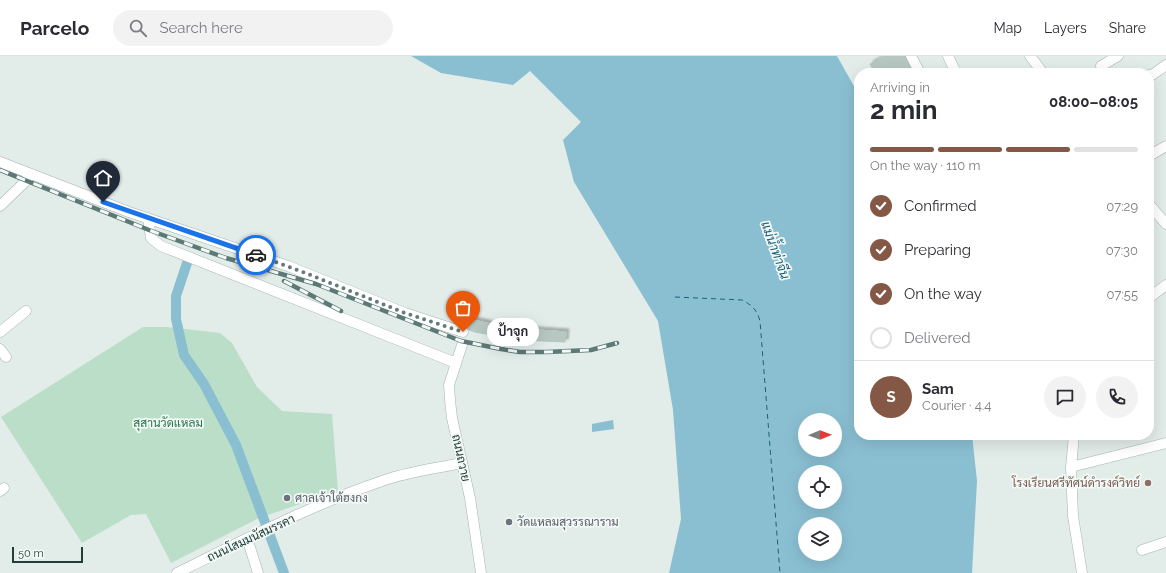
<!DOCTYPE html>
<meta charset="utf-8">
<style>
:root{--surface:#fff;--page:#f2f2f3;--text:#2b2b33;--muted:#7c7c81;--line:#e1e1e2;--accent:#855845}
body{margin:0;font-family:Raleway,Sarabun,sans-serif;background:var(--page);color:var(--text);height:100vh;display:flex;flex-direction:column;font-size:15px;white-space:nowrap}
*{box-sizing:border-box;margin:0}
p{font-size:13px;color:var(--muted)}
.icon{flex:none;width:22px;height:22px;fill:none;stroke:currentColor;stroke-width:2;stroke-linecap:round;stroke-linejoin:round}
.map{position:relative;flex:1;overflow:hidden}
.details{position:absolute;left:854px;top:12px;width:300px;height:372px;display:flex;flex-direction:column;background:var(--surface);border-radius:16px;box-shadow:0 4px 16px #0002}
.details>*{flex:none}
.needle{width:26px;rotate:89deg}
.tools{position:absolute;left:798px;top:357px;display:grid;gap:8px}
.tools a{display:grid;place-items:center;width:44px;height:44px;border-radius:50%;background:var(--surface);box-shadow:0 4px 16px #0002;font-size:20px}
.scale{position:absolute;left:12px;bottom:10px;width:71px;box-sizing:border-box;padding-left:4px;border:2px solid #223e39;border-top:0;font-size:11px;line-height:14px;white-space:nowrap;color:#223e39;-webkit-text-stroke:3px #f3f9f6;paint-order:stroke}
.pin{position:absolute;display:grid;place-items:center;width:34px;height:34px;color:#fff;margin:-41px -17px;border-radius:50% 50% 50% 0;rotate:-45deg;box-shadow:0 0 4px #0007}
.pin .icon{rotate:45deg}
.courier{position:absolute;display:grid;place-items:center;width:40px;height:40px;margin:-20px;border:3px solid #1a73e8;border-radius:50%;background:#fff;color:#222;box-shadow:0 1px 5px #0007}
.bubble{position:absolute;height:28px;border-radius:14px;background:var(--surface);box-shadow:0 4px 16px #0002;font-size:13px;font-weight:700;line-height:28px;text-align:center}
.head em{font-style:normal;font-weight:700}
.head div{display:flex;flex-direction:column-reverse}
.head{display:flex;align-items:center;justify-content:space-between;height:68px;padding:0 16px}
h1{font-size:26px;font-weight:700;line-height:30px}
.bar{display:grid;grid-template-columns:repeat(4,1fr);gap:6px 4px;align-content:center;height:48px;padding:0 16px}
.bar i{height:5px;border-radius:3px;background:var(--line)}
.bar .current{background:var(--accent)}
.bar p{grid-column:span 4}
.line{display:flex;align-items:center;gap:10px;padding:0 16px;border-top:1px solid var(--line)}
.line div{flex:1}
.round{display:grid;place-items:center;flex:none;width:42px;height:42px;border-radius:21px;background:var(--page)}
ol{padding:0 16px;list-style:none}
li{display:flex;align-items:center;gap:12px;height:44px}
li p{margin-inline-start:auto}
li .icon{padding:4px;border-radius:50%;background:var(--accent);color:#fff;stroke-width:4}
li:last-child{color:var(--muted)}
li i{width:22px;height:22px;border:2px solid var(--line);border-radius:50%}
header{display:flex;align-items:center;gap:24px;box-sizing:border-box;height:56px;padding:0 20px;background:var(--surface);border-bottom:1px solid var(--line)}
header strong{font-size:19px}
nav{display:flex;gap:22px;margin-inline-start:auto;font-size:14px}
.search{width:280px;height:36px;background:var(--page);display:flex;align-items:center;gap:10px;box-sizing:border-box;padding:0 14px;border-radius:22px;color:var(--muted);font-size:15px}
.map>svg:first-child{display:block}
.green{fill:#bbdec8}
.water{fill:#8abfd2;fill-rule:evenodd}
.lines{fill:none;stroke-linecap:round;stroke-linejoin:round}
.canal{stroke:#8abfd2;stroke-width:10}
.ferry{stroke:#1b607a;stroke-width:1;stroke-dasharray:5 4;stroke-linecap:butt}
.building{fill:#b7c7c2;stroke:#b4c6c1;filter:url(#shadow)}
.minor-casing{stroke:#a5b4b1;stroke-width:11}
.minor{stroke:#fff;stroke-width:10}
.rail-casing{stroke:#5c7975;stroke-width:4.5}
.rail{stroke:#f3f9f6;stroke-width:3;stroke-dasharray:9;stroke-linecap:butt}
.done{stroke:#657b77;stroke-width:4;stroke-dasharray:0 7.2}
.route{stroke:#1a73e8;stroke-width:5}
.education-dot{fill:#8d6e63;stroke:#f3f9f6;stroke-width:1.5}
.worship-dot{fill:#6b7280;stroke:#f3f9f6;stroke-width:1.5}
.labels{text-anchor:middle;stroke-width:3.5;stroke-linejoin:round;paint-order:stroke}
.park-label{font-size:12px;fill:#2c7550;stroke:#f3f9f6}
.street-label{font-size:12px;fill:#223e39;stroke:#f3f9f6}
.education-label{font-size:12px;fill:#785e54;stroke:#f3f9f6;text-anchor:end}
.worship-label{font-size:12px;fill:#5b616d;stroke:#f3f9f6;text-anchor:start}
.water-label{font-size:13px;font-style:italic;fill:#1b607a;stroke:#f3f9f6}
</style>
<header>
<strong>Parcelo</strong>
<div class="search"><svg class="icon" aria-label="search" viewBox="0 0 24 24"><circle cx="10" cy="10" r="6"/><path d="M15 15l6 6"/></svg>Search here</div>
<nav><a>Map</a><a>Layers</a><a>Share</a></nav>
</header>
<div class="map">
<svg width="1166" height="517" viewBox="0 0 1166 517">
<defs>
<filter id="shadow"><feDropShadow dx="3" dy="-3" stdDeviation="1" flood-color="#0004"/></filter>
</defs>
<rect width="100%" height="100%" fill="#e2ece9"/>
<!-- green -->
<path class="green" d="M143 271H167L220 277 232 287 257 331 282 355 332 358 338 435 259 462 171 507 146 458 131 459 82 487 1 361Z"/>
<!-- water -->
<path class="water" d="M411 0H837L859 39V379H972L977 425 972 517H669L681 463 673 354 658 265 574 126 563 84 581 66 530 15 513 29 441 17ZM805 364H835V394H805ZM805 416H835V446H805ZM805 468H835V498H805Z
M613 364 614 373 592 376V368Z"/>
<g class="lines">
<!-- canal -->
<path class="canal" d="M187 207 176 240V263L184 299 204 328 236 389 284 517"/>
<!-- ferry -->
<path class="ferry" d="M675 241 742 244C752 249 757 254 760 265L780 517"/>
</g>
<!-- building -->
<path class="building" d="M885 0H905L913 17H875L870 8Z
M469 263 508 272 566 276 565 286 519 284 475 276 469 274 466 270Z"/>
<g class="lines">
<!-- minor casing -->
<g class="minor-casing">
<path id="minor" d="M911 0 920 17
M948 0 956 17
M1030 0 1043 17
M1101 10 1118 0
M1149 19H1152L1166 9
M1149 100 1166 90
M0 106 129 156 288 210 405 257 463 276
M1149 148 1166 168
M0 150 26 125 30 118
M148 162 151 182 161 190 456 307
M1149 242 1166 229
M0 276 26 255
M462 289 449 329 450 344 452 362 470 442 481 517
M0 293 6 301
M1074 379 1071 411 1073 460 1082 517
M1071 411 1166 387
M0 435 4 432
M247 482 258 517
M1142 494 1166 486
M177 517C246 483 315 447 388 423 412 415 438 412 462 407"/>
</g>
<!-- minor -->
<use href="#minor" class="minor"/>
<!-- rail casing -->
<g class="rail-casing">
<path id="rail" d="M0 114 149 174 226 202 316 228 461 285 501 293 520 296H547L591 294 617 287
M284 225 341 255"/>
</g>
<!-- rail -->
<use href="#rail" class="rail"/>
</g>
<g class="lines">
<!-- done -->
<path class="done" d="M256 199 303 216 405 257 463 276"/>
<!-- route -->
<path class="route" d="M103 146 256 199"/>
</g>
<!-- markers -->
<circle class="education-dot" cx="1148" cy="427" r="4"/>
<g class="worship-dot">
<circle cx="287" cy="442" r="4"/>
<circle cx="509" cy="466" r="4"/>
</g>
<g class="labels">
<!-- park labels -->
<g class="park-label">
<text x="168" y="371">สุสานวัดแหลม</text>
</g>
<!-- street labels -->
<g class="street-label">
<text transform="translate(461 402) rotate(78)" y="4">ถนนถวาย</text>
<text transform="translate(251 482) rotate(-25)" y="4">ถนนโสมมนัสมรรคา</text>
</g>
<!-- education labels -->
<g class="education-label">
<text x="1140" y="431">โรงเรียนศรีทัศน์ดำรงค์วิทย์</text>
</g>
<!-- worship labels -->
<g class="worship-label">
<text x="295" y="446">ศาลเจ้าใต้ฮงกง</text>
<text x="517" y="470">วัดแหลมสุวรรณาราม</text>
</g>
<!-- water labels -->
<g class="water-label">
<text transform="translate(776 194) rotate(70)" y="5">แม่น้ำท่าจีน</text>
</g>
</g>
</svg>
<div class="tools">
<a><svg class="needle" viewBox="-14 -14 28 28"><path d="M0-13l5 13h-10z" fill="#e53935"/><path d="M0 13l5-13h-10z" fill="#7c7c81"/></svg></a>
<a><svg class="icon" aria-label="locate" viewBox="0 0 24 24"><circle cx="12" cy="12" r="6"/><path d="M12 2v4M12 18v4M2 12h4M18 12h4"/></svg></a>
<a><svg class="icon" aria-label="layers" viewBox="0 0 24 24"><path d="M12 4l9 5-9 5-9-5zM3 14l9 5 9-5"/></svg></a>
</div>
<div class="scale">50 m</div>
<div class="pin" style="left:463px;top:276px;background:#ea580c"><svg class="icon" aria-label="bag" viewBox="0 0 24 24"><path d="M5 8h14l-1 12H6zM9 8a3 3 0 0 1 6 0"/></svg></div>
<div class="pin" style="left:103px;top:146px;background:#1f2937"><svg class="icon" aria-label="home" viewBox="0 0 24 24"><path d="M3 11l9-7 9 7M6 9v11h12V9"/></svg></div>
<div class="courier" style="left:256px;top:199px"><svg class="icon" aria-label="car" viewBox="0 0 24 24"><path d="M5 17H2v-5l4-1 3-4h7l3 4 3 1v5h-3M9 17h6M6 11h13"/><circle cx="7" cy="17" r="2"/><circle cx="17" cy="17" r="2"/></svg></div>
<div class="bubble" style="left:487px;top:262px;width:52px">ป้าจุก</div>
<section class="details">
<div class="head"><div><h1>2 min</h1><p>Arriving in</p></div><em>08:00–08:05</em></div>
<div class="bar"><i class="current"></i><i class="current"></i><i class="current"></i><i></i><p>On the way · 110 m</p></div>
<ol>
<li><svg class="icon" aria-label="check" viewBox="0 0 24 24"><path d="M5 12l5 5 9-10"/></svg>Confirmed<p>07:29</p></li>
<li><svg class="icon" aria-label="check" viewBox="0 0 24 24"><path d="M5 12l5 5 9-10"/></svg>Preparing<p>07:30</p></li>
<li><svg class="icon" aria-label="check" viewBox="0 0 24 24"><path d="M5 12l5 5 9-10"/></svg>On the way<p>07:55</p></li>
<li><i></i>Delivered</li>
</ol>
<div class="line" style="height:72px"><b class="round" style="background:var(--accent);color:#fff">S</b><div><b>Sam</b><p>Courier · 4.4</p></div><a class="round"><svg class="icon" aria-label="chat" viewBox="0 0 24 24"><path d="M4 5h16v11H9l-5 4z"/></svg></a><a class="round"><svg class="icon" aria-label="phone" viewBox="0 0 24 24"><path d="M5 4h4l2 5-3 2q2 4 5 5l2-3 5 2v4C11 20 4 13 5 4z"/></svg></a></div>
</section>
</div>
